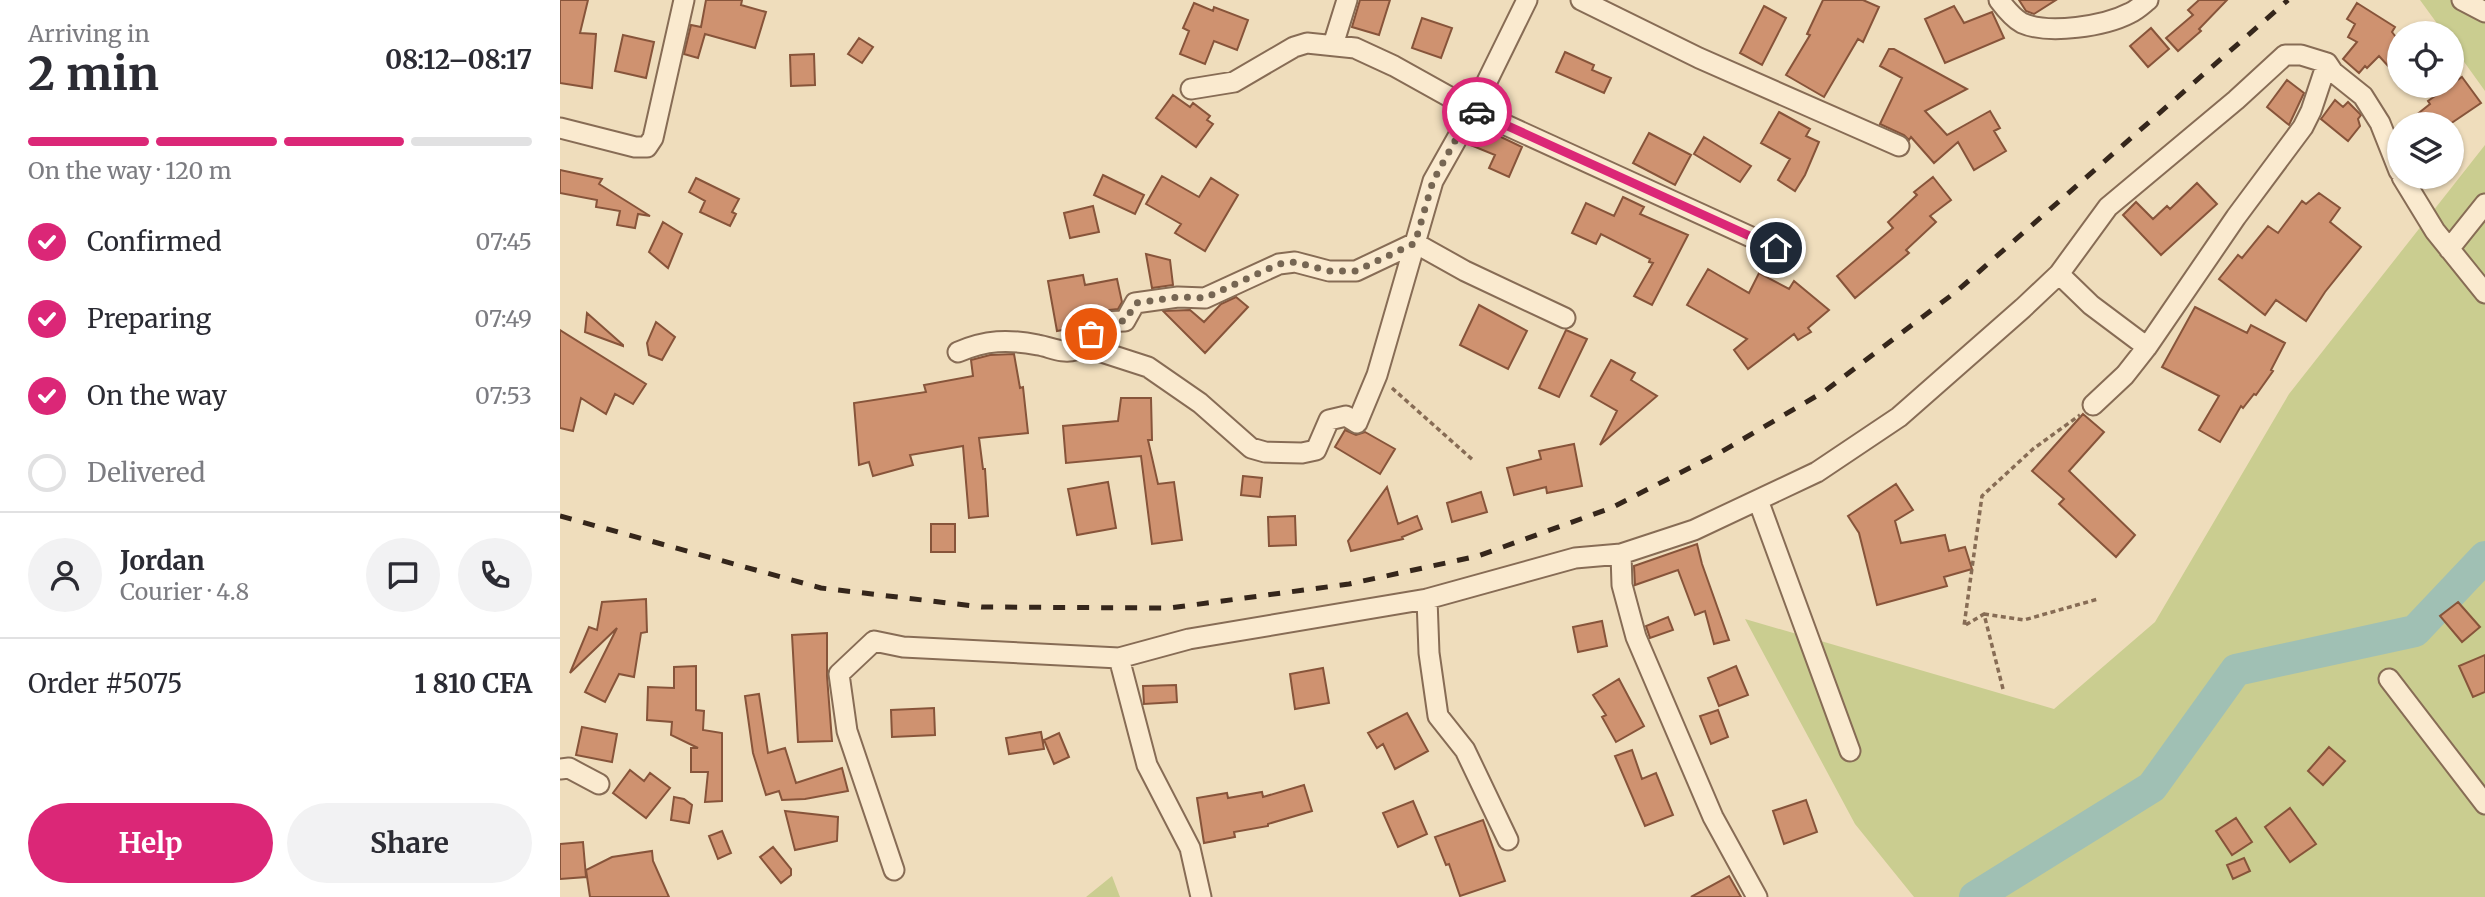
<!DOCTYPE html>
<meta charset="utf-8">
<style>
:root{--surface:#fff;--page:#f2f2f3;--text:#2b2b33;--muted:#7c7c81;--line:#e1e1e2;--accent:#db2777}
body{margin:0;font-family:Merriweather,serif;background:var(--page);color:var(--text);height:100vh;display:flex;flex-direction:column;font-size:26px;white-space:nowrap}
*{box-sizing:border-box;margin:0}
p{font-size:23px;color:var(--muted)}
.icon{flex:none;width:38px;height:38px;fill:none;stroke:currentColor;stroke-width:2;stroke-linecap:round;stroke-linejoin:round}
.map{position:relative;flex:1;overflow:hidden}
.panel{display:flex;flex-direction:column;background:var(--surface);width:560px}
.panel>*{flex:none}
.controls{position:absolute;left:1827px;top:21px;display:grid;gap:14px}
.controls a{display:grid;place-items:center;width:77px;height:77px;border-radius:50%;background:var(--surface);box-shadow:0 2px 5px #0004;font-size:35px}
.pin{position:absolute;display:grid;place-items:center;width:60px;height:60px;color:#fff;margin:-30px;border:4px solid #fff;border-radius:50%;box-shadow:0 2px 7px #0007}
.courier{position:absolute;display:grid;place-items:center;width:70px;height:70px;margin:-35px;border:5px solid #db2777;border-radius:50%;background:#fff;color:#222;box-shadow:0 2px 9px #0007}
.headline em{font-style:normal;font-weight:700}
.headline div{display:flex;flex-direction:column-reverse}
.headline{display:flex;align-items:center;justify-content:space-between;height:119px;padding:0 28px}
h1{font-size:46px;font-weight:700;line-height:52px}
.bar{display:grid;grid-template-columns:repeat(4,1fr);gap:10px 7px;align-content:center;height:84px;padding:0 28px}
.bar i{height:9px;border-radius:5px;background:var(--line)}
.bar .on{background:var(--accent)}
.bar p{grid-column:span 4}
.line{display:flex;align-items:center;gap:18px;padding:0 28px;border-top:2px solid var(--line)}
.line div{flex:1}
.round{display:grid;place-items:center;flex:none;width:74px;height:74px;border-radius:37px;background:var(--page)}
ol{padding:0 28px;list-style:none}
li{display:flex;align-items:center;gap:21px;height:77px}
li p{margin-inline-start:auto}
li .icon{padding:7px;border-radius:50%;background:var(--accent);color:#fff;stroke-width:4}
li:last-child{color:var(--muted)}
li i{width:38px;height:38px;border:4px solid var(--line);border-radius:50%}
.action{display:flex;gap:14px;margin-top:auto;padding:14px 28px}
.action a{flex:1;height:80px;border-radius:42px;background:var(--accent);color:#fff;font-size:28px;font-weight:700;line-height:80px;text-align:center}
.action a+a{background:var(--page);color:var(--text)}
main{display:flex;flex:1;min-height:0}
.map>svg:first-child{display:block}
.green{fill:#cacd90}
.lines{fill:none;stroke-linecap:round;stroke-linejoin:round}
.river{stroke:#a0c0b4;stroke-width:32}
.building{fill:#cf9270;stroke:#87543a;stroke-width:2}
.minor-casing{stroke:#876c55;stroke-width:23}
.path{stroke:#876c55;stroke-width:3.5;stroke-dasharray:5 3.5;stroke-linecap:butt}
.minor{stroke:#faeacf;stroke-width:19}
.rail{stroke:#35261b;stroke-width:5;stroke-dasharray:12 12;stroke-linecap:butt}
.done{stroke:#766653;stroke-width:7;stroke-dasharray:0 12.6}
.route{stroke:#db2777;stroke-width:9}
</style>
<main>
<section class="panel">
<div class="headline"><div><h1>2 min</h1><p>Arriving in</p></div><em>08:12–08:17</em></div>
<div class="bar"><i class="on"></i><i class="on"></i><i class="on"></i><i></i><p>On the way · 120 m</p></div>
<ol>
<li><svg class="icon" aria-label="check" viewBox="0 0 24 24"><path d="M5 12l5 5 9-10"/></svg>Confirmed<p>07:45</p></li>
<li><svg class="icon" aria-label="check" viewBox="0 0 24 24"><path d="M5 12l5 5 9-10"/></svg>Preparing<p>07:49</p></li>
<li><svg class="icon" aria-label="check" viewBox="0 0 24 24"><path d="M5 12l5 5 9-10"/></svg>On the way<p>07:53</p></li>
<li><i></i>Delivered</li>
</ol>
<div class="line" style="height:126px"><a class="round"><svg class="icon" aria-label="person" viewBox="0 0 24 24"><circle cx="12" cy="8" r="4"/><path d="M4 21q1-7 8-7t8 7"/></svg></a><div><b>Jordan</b><p>Courier · 4.8</p></div><a class="round"><svg class="icon" aria-label="chat" viewBox="0 0 24 24"><path d="M4 5h16v11H9l-5 4z"/></svg></a><a class="round"><svg class="icon" aria-label="phone" viewBox="0 0 24 24"><path d="M5 4h4l2 5-3 2q2 4 5 5l2-3 5 2v4C11 20 4 13 5 4z"/></svg></a></div>
<div class="line" style="height:91px"><div>Order #5075</div><b>1 810 CFA</b></div>
<div class="action"><a>Help</a><a>Share</a></div>
</section>
<div class="map">
<svg width="1925" height="897" viewBox="0 0 1925 897">
<rect width="100%" height="100%" fill="#efddbc"/>
<!-- green -->
<path class="green" d="M1860 0H1925V91L1892 45V33H1884Z
M1925 145V897H1354L1295 824 1185 619 1494 709 1595 622 1729 394Z
M552 876 560 897H526Z"/>
<g class="lines">
<!-- river -->
<path class="river" d="M1415 897 1592 787 1676 670 1855 631 1925 557"/>
</g>
<!-- building -->
<path class="building" d="M0 0H28L20 33 36 34 32 88 0 83Z
M146 0H182L181 5 206 12 195 48 145 34 138 58 124 54 131 25 141 27Z
M800 0H830L819 35 792 27Z
M1263 0H1303L1319 7 1303 42 1298 39 1264 97 1226 75 1250 35 1247 34Z
M1459 0H1496L1474 14 1466 11Z
M1639 0H1667L1639 29 1641 31 1618 51 1606 38 1633 15 1628 10Z
M634 3 653 11 654 7 688 20 677 50 654 41 645 64 620 54 629 31 623 28Z
M1797 3 1835 27 1832 32 1839 41V78L1819 56 1807 68 1805 66 1799 73 1783 59 1797 42 1788 37 1795 24 1787 19Z
M1204 6 1226 18 1202 65 1180 53Z
M1394 6 1404 23 1432 12 1444 38 1385 63 1365 19Z
M862 18 892 28 881 58 852 48Z
M1591 28 1609 49 1588 67 1570 46Z
M63 35 94 42 86 78 55 71Z
M299 38 313 47 302 63 288 54Z
M1329 49H1334L1407 89 1365 111 1387 135 1430 111 1440 128 1434 131 1446 151 1414 170 1398 142 1374 163 1351 137 1349 140 1344 135 1320 124 1342 78 1320 66Z
M1005 52 1034 65 1032 70 1051 78 1044 93 996 72Z
M254 54 255 85 231 86 230 55Z
M1902 77 1921 103 1890 124H1845L1870 104 1868 101Z
M1727 80 1744 93 1729 125 1707 107Z
M613 95 630 107 633 103 650 116 647 120 653 124 636 147 596 118Z
M1775 100 1783 107 1788 102 1801 115 1798 119 1800 126 1788 141 1761 119Z
M1219 112 1250 129 1246 136 1259 142 1245 175 1235 191 1218 180 1230 159 1201 143Z
M918 126 962 147 949 177 929 168 935 155 908 144Z
M1089 133 1131 155 1115 185 1073 163Z
M1144 137 1191 166 1180 182 1134 154Z
M0 170 42 179 39 184 90 216 78 214 75 228 57 225 60 211 36 207 37 200 0 193Z
M543 175 584 195 575 214 534 195Z
M602 176 639 197 651 178 678 195 645 251 615 233 621 224 586 204Z
M1373 177 1391 200 1370 216 1376 222 1346 250 1349 253 1295 298 1277 276 1333 228 1328 222 1357 195 1354 192Z
M136 178 179 199 172 212 176 214 170 226 140 212 145 201 129 192Z
M1637 183 1657 204 1601 255 1563 215 1576 202 1593 219 1607 206 1610 209Z
M1759 193 1780 208 1770 222 1801 247 1765 292 1746 321 1716 300 1705 315 1659 279 1678 255 1682 258 1708 226 1718 233 1742 201 1746 204Z
M1063 197 1084 207 1080 214 1128 235 1092 305 1074 296 1093 263 1089 262 1090 259 1041 234 1036 244 1012 233 1026 203 1054 216Z
M533 206 539 232 510 238 504 213Z
M103 222 122 234 108 268 89 252Z
M586 254 610 260 613 285 592 288Z
M1148 269 1189 293 1199 273 1229 289 1234 281 1269 310 1248 328 1251 332 1238 340 1234 334 1188 369 1174 350 1187 339 1127 305Z
M523 275 525 285 557 279 562 302 558 309 532 312 523 326 497 331 488 281Z
M676 297 688 307 645 353 603 311 630 310 644 322 661 304Z
M919 305 967 331 948 369 900 345Z
M1635 307 1687 333 1691 325 1725 343 1711 370 1713 371 1696 395 1694 394 1683 408 1681 406 1660 442 1639 430 1659 396 1602 367Z
M27 313 63 345V346L25 332Z
M96 322 115 337 102 360 89 355 87 343Z
M0 330 86 384 73 404 55 394 46 414 21 398 13 431 0 428Z
M1006 330 1027 339 999 397 979 388Z
M454 354 460 388 463 387 468 433 419 438 423 469H425L428 516 409 518 403 446 350 455 353 465 313 476 309 462 299 465 294 403 366 392 364 385 413 376 411 360 430 355Z
M1051 360 1075 373 1071 380 1097 396 1040 445 1057 411 1031 396Z
M561 398H591L592 440H588L598 484 614 482 622 540 592 544 581 456 506 463 503 426 558 421Z
M1523 414 1544 432 1509 471 1575 535 1556 557 1499 504 1504 499 1472 471Z
M785 430 796 435 805 432 835 449 820 474 775 447Z
M1014 444 1022 486 987 493 986 487 954 495 947 468 981 459 979 451Z
M683 476 702 478 700 497 681 495Z
M548 482 556 528 517 535 508 489Z
M1336 484 1353 510 1335 521 1341 543 1385 535 1389 551 1405 547 1412 569 1384 577 1387 586 1317 605 1299 533 1288 516Z
M827 487 838 524 857 516 862 529 842 537 843 539 791 551 788 541Z
M921 492 927 512 892 522 887 503Z
M735 516 736 545 709 546 708 517Z
M371 524H395V552H371Z
M1137 544 1142 564 1169 640 1154 644 1145 611 1135 615 1118 570 1075 585 1074 566Z
M86 599 87 632 81 633 74 677 59 674 45 702 25 692 57 628 10 673 29 627 37 630 42 602Z
M1898 602 1920 627 1902 642 1880 616Z
M1108 617 1113 630 1090 638 1086 626Z
M1042 621 1047 646 1018 652 1013 627Z
M267 633V676L272 741 238 742 232 635Z
M1925 655V692L1913 697 1899 666Z
M136 666V710L144 711 143 730 162 733V801L145 802 148 772H131V748H138L111 735 112 722 87 720 88 687 114 688V667Z
M1176 666 1188 695 1159 706 1148 678Z
M763 668 769 703 735 709 730 674Z
M1059 679 1084 726 1056 742 1042 717 1046 715 1033 695Z
M616 685 617 702 584 704 583 686Z
M199 694 208 753 225 748 236 783 282 768 288 791 245 799 222 800 219 791 206 795 193 753 185 696Z
M374 708 375 735 332 737 331 710Z
M1158 710 1168 737 1151 744 1140 716Z
M847 713 868 751 835 769 823 744 817 748 808 733Z
M22 727 57 734 52 762 16 755Z
M481 732 484 749 449 754 446 738Z
M499 733 509 757 494 764 484 740Z
M1769 747 1785 761 1763 785 1748 771Z
M1072 750 1082 779 1096 773 1113 815 1085 826 1055 756Z
M70 770 84 781 90 773 110 788 86 818 53 793Z
M744 785 752 811 708 824V826L674 832 675 837 644 843 637 798 667 793 668 798 702 792 703 797Z
M114 797 124 799 132 805 129 823 111 820Z
M1246 800 1257 832 1224 844 1213 811Z
M853 801 867 834 838 847 823 813Z
M1730 808 1756 844 1730 862 1705 827Z
M225 811 278 817 277 841 235 850Z
M1676 818 1692 842 1672 855 1656 831Z
M923 820 945 881 900 896 889 864 886 865 875 837Z
M162 831 171 853 158 859 149 836Z
M23 842 26 877 0 879V844Z
M213 847 231 869V875L221 883 200 857Z
M92 851 93 861 109 897H30L26 870 52 857Z
M1684 858 1690 871 1673 879 1667 865Z
M1169 876 1181 897H1131Z"/>
<g class="lines">
<!-- minor casing -->
<g class="minor-casing">
<path id="minor" d="M1021 0 1139 58 1339 146
M1439 0C1445 8 1453 18 1462 23 1489 35 1545 26 1570 13 1577 10 1583 4 1588 0
M1902 0 1925 12
M773 45 787 0
M631 89 674 82 734 47 747 43 795 48 834 66 913 110 1215 248
M0 128 75 147H87L93 138 124 0
M1842 177 1875 231 1925 293
M1889 249 1925 204
M1499 274 1531 305 1587 347
M523 346 588 367 640 403 691 448 705 452 742 453 756 450 769 420 786 416 797 423 817 375 873 181 913 110 967 0
M398 352C426 340 448 339 478 345 490 347 503 354 515 350 527 347 533 331 539 322L565 321 575 303 618 297 645 298 719 264 735 262 769 271H796L855 243 905 271 1005 318
M1533 405 1565 375 1587 347 1676 217 1743 127 1751 111 1767 63
M1198 500 1290 751
M1061 554 1062 585 1076 637 1153 817 1197 897
M867 599 869 653 878 716 905 750 948 840
M559 658 587 765 630 848 641 897
M1829 679 1925 804
M0 769 9 768 39 784
M334 870 287 731 279 674 314 641 343 647 559 658 629 639 867 599 1015 558 1061 554 1134 530 1257 472 1339 417 1463 308 1499 274 1548 207 1676 100 1725 55H1741L1767 63 1773 72 1803 96 1820 123 1839 171"/>
</g>
<!-- path -->
<path class="path" d="M832 388 914 461
M1424 614 1464 620 1538 599
M1443 689 1424 614 1404 626 1422 496 1473 449 1520 415"/>
<!-- minor -->
<use href="#minor" class="minor"/>
<!-- rail -->
<path class="rail" d="M0 516 261 588 422 607 610 608 789 584 918 556 1051 508 1161 452 1265 391 1397 291 1728 0"/>
</g>
<g class="lines">
<!-- done -->
<path class="done" d="M531 334 539 322 565 321 576 303 618 297 645 298 719 264 735 262 769 271H796L855 243 873 181 912 110 917 112"/>
<!-- route -->
<path class="route" d="M917 112 1216 248"/>
</g>
</svg>
<div class="controls">
<a><svg class="icon" aria-label="locate" viewBox="0 0 24 24"><circle cx="12" cy="12" r="6"/><path d="M12 2v4M12 18v4M2 12h4M18 12h4"/></svg></a>
<a><svg class="icon" aria-label="layers" viewBox="0 0 24 24"><path d="M12 4l9 5-9 5-9-5zM3 14l9 5 9-5"/></svg></a>
</div>
<div class="pin" style="left:531px;top:334px;background:#ea580c"><svg class="icon" aria-label="bag" viewBox="0 0 24 24"><path d="M5 8h14l-1 12H6zM9 8a3 3 0 0 1 6 0"/></svg></div>
<div class="pin" style="left:1216px;top:248px;background:#1f2937"><svg class="icon" aria-label="home" viewBox="0 0 24 24"><path d="M3 11l9-7 9 7M6 9v11h12V9"/></svg></div>
<div class="courier" style="left:917px;top:112px"><svg class="icon" aria-label="car" viewBox="0 0 24 24"><path d="M5 17H2v-5l4-1 3-4h7l3 4 3 1v5h-3M9 17h6M6 11h13"/><circle cx="7" cy="17" r="2"/><circle cx="17" cy="17" r="2"/></svg></div>
</div>
</main>
